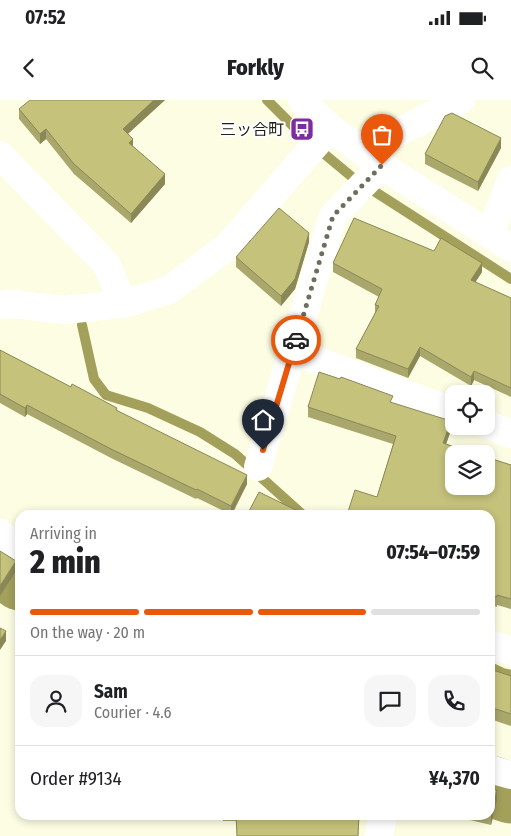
<!DOCTYPE html>
<meta charset="utf-8">
<style>
:root{--surface:#fff;--page:#f6f6f6;--text:#202124;--muted:#757577;--line:#e0e0e0;--accent:#ea580c}
body{margin:0;font-family:"Fira Sans Condensed","Noto Sans JP",sans-serif;background:var(--page);color:var(--text);height:100vh;display:flex;flex-direction:column;font-size:19px;white-space:nowrap}
*{box-sizing:border-box;margin:0}
p{font-size:16px;color:var(--muted)}
.icon{flex:none;width:28px;height:28px;fill:none;stroke:currentColor;stroke-width:2;stroke-linecap:round;stroke-linejoin:round}
.map{position:relative;flex:1;overflow:hidden}
.sheet{position:absolute;left:15px;top:410px;width:480px;height:310px;display:flex;flex-direction:column;background:var(--surface);border-radius:15px;box-shadow:0 2px 8px #0003}
.sheet>*{flex:none}
.fabs{position:absolute;left:445px;top:285px;display:grid;gap:10px}
.fabs a{display:grid;place-items:center;width:50px;height:50px;border-radius:10px;background:var(--surface);box-shadow:0 2px 8px #0003;font-size:25px}
.pin{position:absolute;display:grid;place-items:center;width:42px;height:42px;color:#fff;margin:-51px -21px;border-radius:50% 50% 50% 0;rotate:-45deg;box-shadow:0 0 5px #0007}
.pin .icon{rotate:45deg}
.courier{position:absolute;display:grid;place-items:center;width:50px;height:50px;margin:-25px;border:4px solid #ea580c;border-radius:50%;background:#fff;color:#222;box-shadow:0 1px 6px #0007}
.headline em{font-style:normal;font-weight:800}
.headline div{display:flex;flex-direction:column-reverse}
.headline{display:flex;align-items:center;justify-content:space-between;height:85px;padding:0 15px}
h1{font-size:32px;font-weight:800;line-height:38px}
.bar{display:grid;grid-template-columns:repeat(4,1fr);gap:8px 5px;align-content:center;height:60px;padding:0 15px}
.bar i{height:6px;border-radius:4px;background:var(--line)}
.bar .selected{background:var(--accent)}
.bar p{grid-column:span 4}
.line{display:flex;align-items:center;gap:12px;padding:0 15px;border-top:1px solid var(--line)}
.line div{flex:1}
.round{display:grid;place-items:center;flex:none;width:52px;height:52px;border-radius:15px;background:var(--page)}
.status{display:flex;justify-content:space-between;align-items:center;height:35px;padding:0 25px;background:var(--surface);direction:ltr}
.status svg{height:14px;fill:currentColor}
header{display:flex;justify-content:space-between;align-items:center;height:65px;padding:0 15px;background:var(--surface);font-size:22px;font-weight:800}
.map>svg:first-child{display:block}
.lines{fill:none;stroke-linecap:round;stroke-linejoin:round}
.stream{stroke:#a3a05b;stroke-width:10}
.river{stroke:#a3a05b;stroke-width:61}
.minor{stroke:#fff;stroke-width:28}
.wall{fill:#a9a76b}
.shaded-wall{fill:#8a8857}
.building{fill:#c5c27c;stroke:#8a8857}
.done{stroke:#6e6e5f;stroke-width:5;stroke-dasharray:0 9}
.route{stroke:#ea580c;stroke-width:6}
.labels{text-anchor:middle;stroke-width:4;stroke-linejoin:round;paint-order:stroke}
.poi-label{font-size:16px;fill:#212118;stroke:#fff;text-anchor:end}
</style>
<div class="status"><b>07:52</b><svg viewBox="0 0 49 12"><path d="M0 12V9h3v3zM5 12V6h3v6zM10 12V3h3v9zM15 12V0h3v12zM26 1h20v11H26zM47 4h2v5h-2z"/></svg></div>
<header><svg class="icon" aria-label="back" viewBox="0 0 24 24"><path d="M15 5l-7 7 7 7"/></svg>Forkly<svg class="icon" aria-label="search" viewBox="0 0 24 24"><circle cx="10" cy="10" r="6"/><path d="M15 15l6 6"/></svg></header>
<div class="map">
<svg width="511" height="736" viewBox="0 0 511 736">
<rect width="100%" height="100%" fill="#fdfde3"/>
<g class="lines">
<!-- stream -->
<path class="stream" d="M267 0 304 37 352 77 511 179
M82 225 94 279 106 295 148 308 200 332 235 354 303 415
M490 567 503 573 511 575"/>
<!-- river -->
<path class="river" d="M0 461 20 480
M490 686 511 693"/>
<!-- minor -->
<path class="minor" d="M302 0 330 28 390 71 511 148
M362 51 461 0
M0 55 107 165 123 204
M490 134 511 80
M0 205 12 204 65 210 123 204 169 190 227 147 330 28
M292 251 454 312
M486 324 511 334
M258 367 333 116 382 65
M0 433 20 452
M490 544 511 551
M490 669 511 675
M379 736 383 715"/>
</g>
<!-- wall -->
<path class="wall" d="M165 0 128 34 133 47 165 84 131 123 74 74 46 39 40 44 19 19V9Z
M501 48 478 91 425 64V54Z
M309 142 295 189 281 206 236 167V157Z
M333 163 482 172 475 182 511 198V297L474 280 471 286 420 256 408 278 356 258V249L375 213V205L379 197 333 172Z
M0 250 117 311 247 384 232 415 197 398 196 399 111 358 27 314 25 317 0 303Z
M393 303 451 330 446 344 511 365V509L497 505V507L490 505V415L377 397 393 344 308 317V307Z
M490 569 511 576V626L490 619Z
M497 700 491 725 449 715H490Z
M223 715H359L358 736H237L236 721H223Z"/>
<!-- shaded-wall -->
<path class="shaded-wall" d="M154 0H165L123 38V29Z
M46 29V39L40 44V34Z
M501 38V48L478 91V82Z
M133 39V48L129 43Z
M165 74V84L131 123V114Z
M309 133V142L295 189 281 206V196Z
M482 163V172L471 189V180Z
M420 247V256L408 278V269Z
M474 271V280L471 286V277Z
M27 305V314L25 317V308Z
M451 321V330L443 353V343Z
M247 375V384L231 415V406Z
M16 461V471L0 496V486Z
M6 531V541L0 550V540Z
M497 690V700L491 725V715Z"/>
<!-- building -->
<path class="building" d="M30 0H154L123 29 133 39 129 43 165 74 131 114 74 64 46 29 40 34 19 9Z
M452 13 501 38 478 82 425 54 445 16Z
M279 108 309 133 295 179 281 196 236 157Z
M354 118 434 151 441 138 482 163 471 180 511 198V288L474 271 471 277 420 247 408 269 356 249 379 206 375 205 382 189 333 163Z
M0 250 71 287 72 284 117 308 116 310 247 375 231 406 197 389 196 390 111 349 27 305 25 308 0 294Z
M319 272 340 279 341 277 393 296 390 302 451 321 443 343 475 354H454V386H486V357L511 365V499L497 495V497L490 495V415H347L355 390 377 397 396 336 308 307Z
M259 392 306 415H247Z
M0 451 16 461 0 486Z
M0 528 6 531 0 540Z
M490 569 511 576V614L490 607Z
M490 689 497 690 491 715H490Z
M236 715H359L358 736H237Z"/>
<g class="lines">
<!-- done -->
<path class="done" d="M296 240 333 116 382 65"/>
<!-- route -->
<path class="route" d="M263 350 296 240"/>
</g>
<!-- icons -->
<defs>
<g id="bus-square" transform="scale(1.25)"><rect x="-9" y="-9" width="18" height="18" rx="4" fill="#7c2c9c" stroke="#fff"/><path d="M-5-6H5V4H4V6H2V4H-2V6H-4V4H-5ZM-3.5-4V0h7V-4ZM-3.5 1.2v1.5H-2V1.2ZM2 1.2v1.5H3.5V1.2Z" fill="#fff"/></g>
</defs>
<g fill-rule="evenodd">
<use href="#bus-square" x="302" y="29"/>
</g>
<g class="labels">
<!-- poi labels -->
<g class="poi-label">
<text x="284" y="35">三ッ合町</text>
</g>
</g>
</svg>
<div class="fabs">
<a><svg class="icon" aria-label="locate" viewBox="0 0 24 24"><circle cx="12" cy="12" r="6"/><path d="M12 2v4M12 18v4M2 12h4M18 12h4"/></svg></a>
<a><svg class="icon" aria-label="layers" viewBox="0 0 24 24"><path d="M12 4l9 5-9 5-9-5zM3 14l9 5 9-5"/></svg></a>
</div>
<div class="pin" style="left:382px;top:65px;background:#ea580c"><svg class="icon" aria-label="bag" viewBox="0 0 24 24"><path d="M5 8h14l-1 12H6zM9 8a3 3 0 0 1 6 0"/></svg></div>
<div class="pin" style="left:263px;top:350px;background:#1f2937"><svg class="icon" aria-label="home" viewBox="0 0 24 24"><path d="M3 11l9-7 9 7M6 9v11h12V9"/></svg></div>
<div class="courier" style="left:296px;top:240px"><svg class="icon" aria-label="car" viewBox="0 0 24 24"><path d="M5 17H2v-5l4-1 3-4h7l3 4 3 1v5h-3M9 17h6M6 11h13"/><circle cx="7" cy="17" r="2"/><circle cx="17" cy="17" r="2"/></svg></div>
<section class="sheet">
<div class="headline"><div><h1>2 min</h1><p>Arriving in</p></div><em>07:54–07:59</em></div>
<div class="bar"><i class="selected"></i><i class="selected"></i><i class="selected"></i><i></i><p>On the way · 20 m</p></div>
<div class="line" style="height:90px"><a class="round"><svg class="icon" aria-label="person" viewBox="0 0 24 24"><circle cx="12" cy="8" r="4"/><path d="M4 21q1-7 8-7t8 7"/></svg></a><div><b>Sam</b><p>Courier · 4.6</p></div><a class="round"><svg class="icon" aria-label="chat" viewBox="0 0 24 24"><path d="M4 5h16v11H9l-5 4z"/></svg></a><a class="round"><svg class="icon" aria-label="phone" viewBox="0 0 24 24"><path d="M5 4h4l2 5-3 2q2 4 5 5l2-3 5 2v4C11 20 4 13 5 4z"/></svg></a></div>
<div class="line" style="height:65px"><div>Order #9134</div><b>¥4,370</b></div>
</section>
</div>
